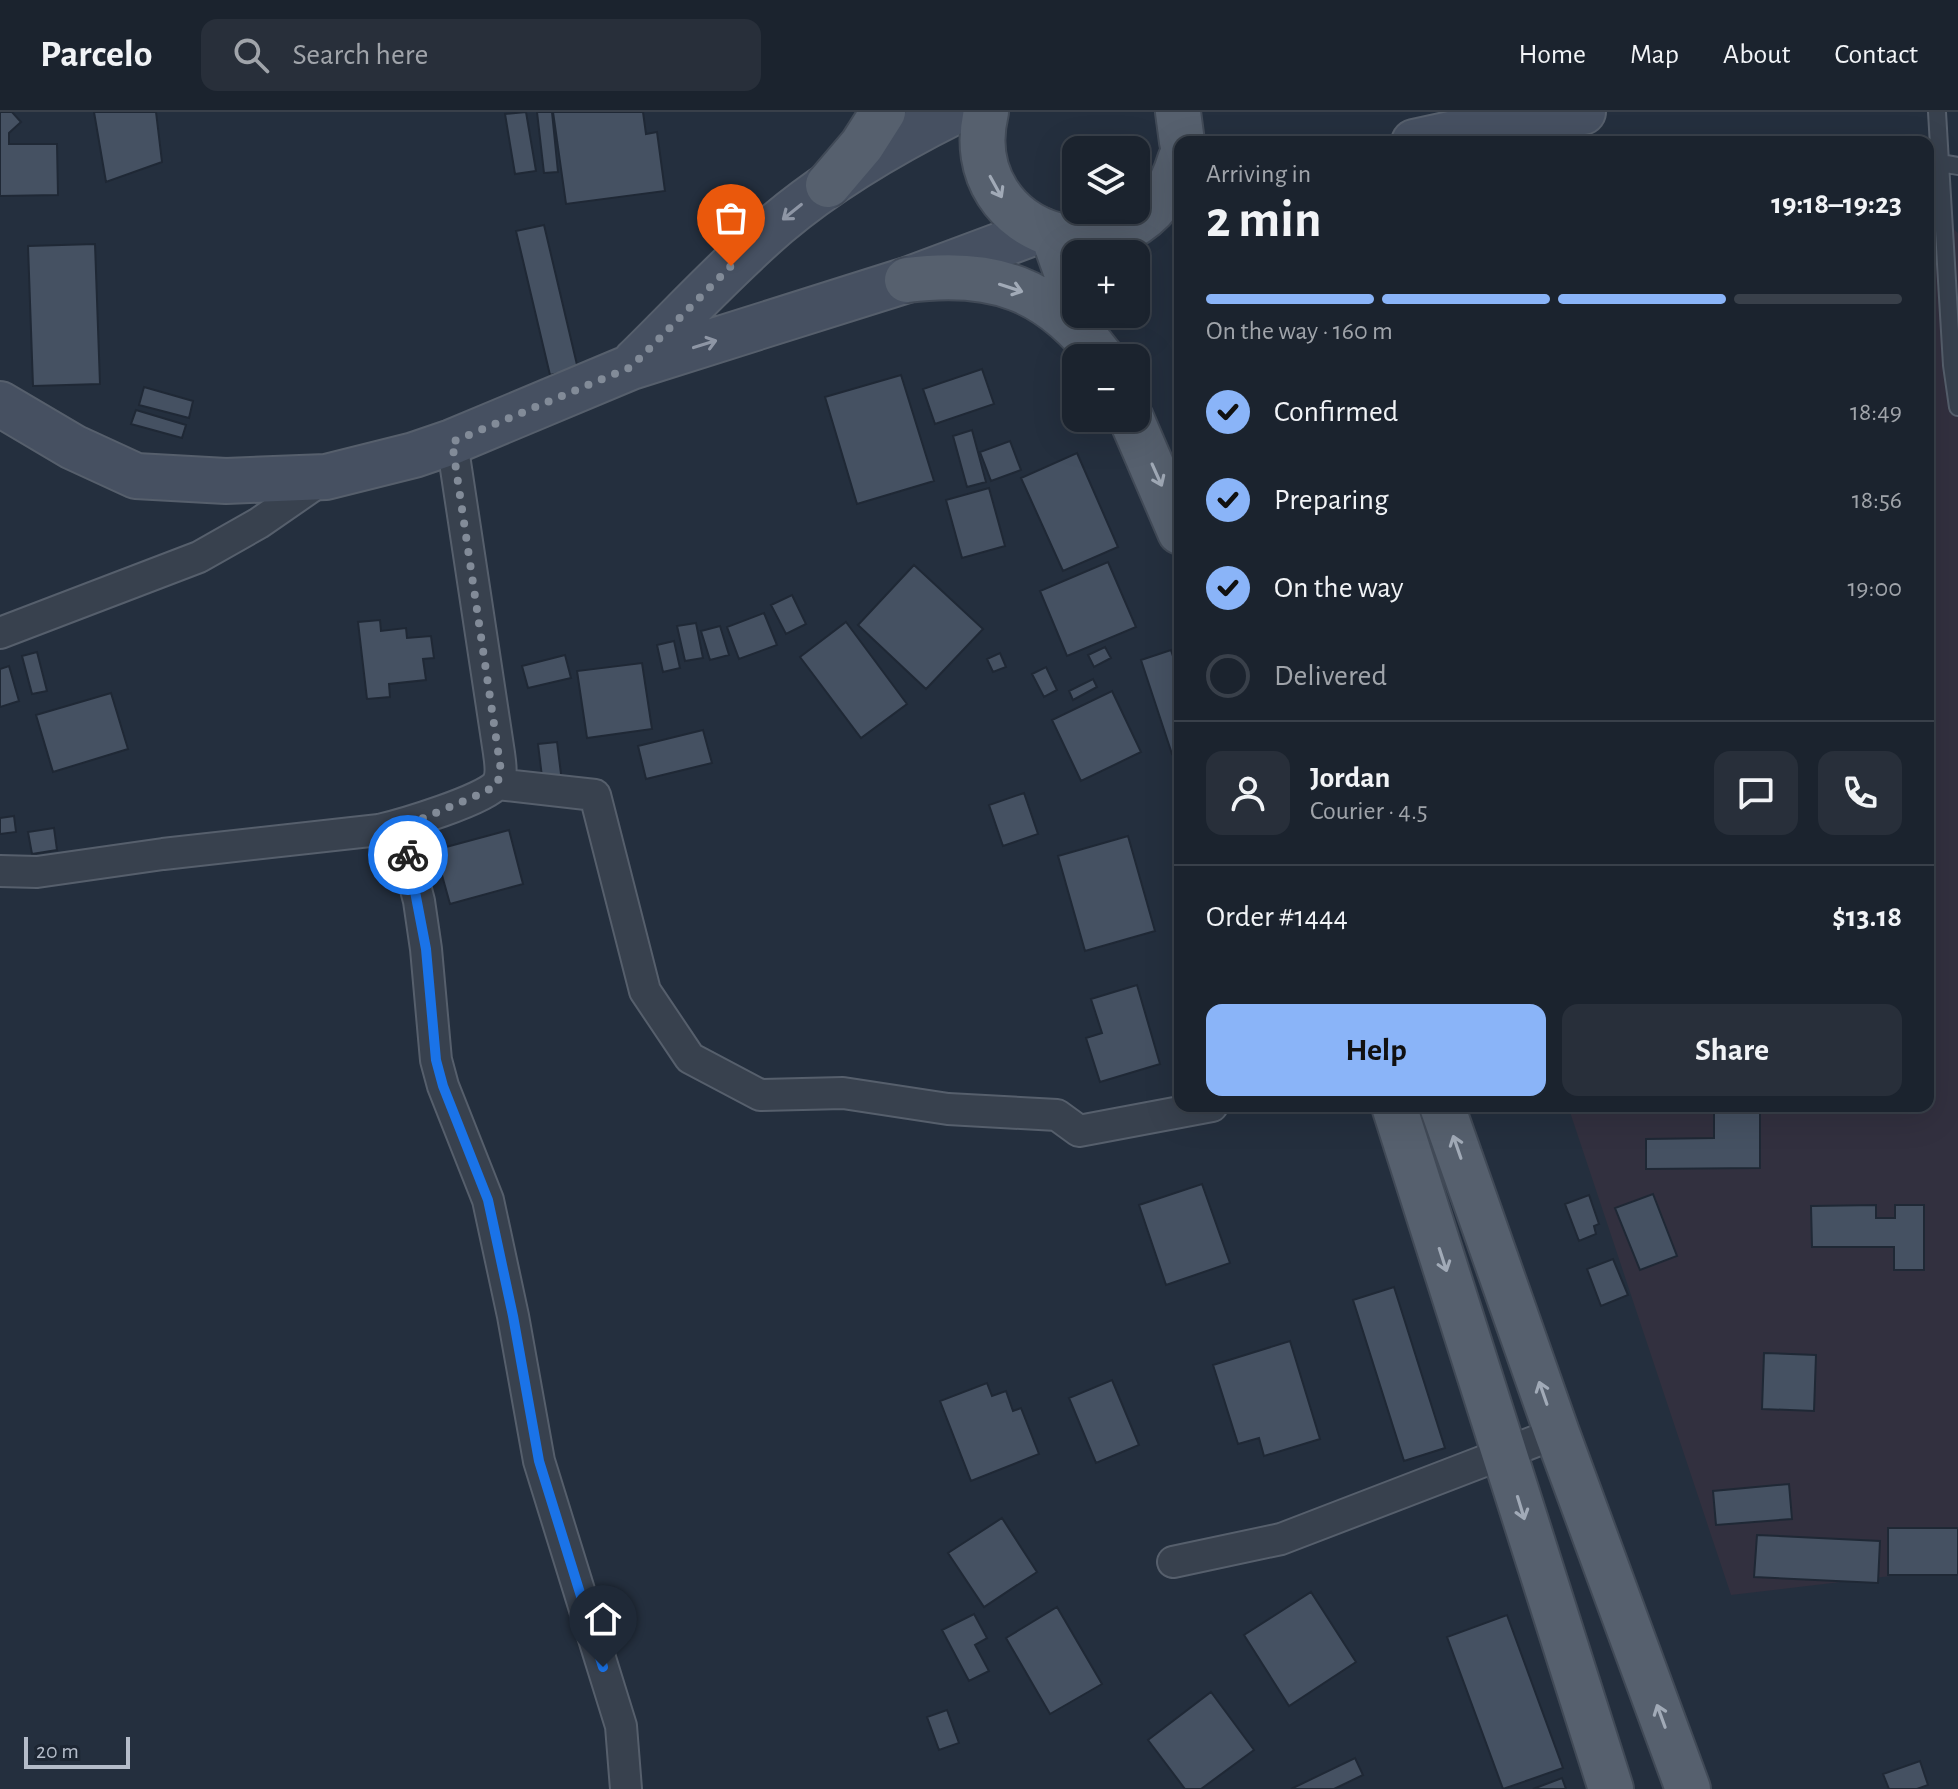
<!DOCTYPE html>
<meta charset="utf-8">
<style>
:root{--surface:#1b232e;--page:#282f3a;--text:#f1f3f6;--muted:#a0a4aa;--line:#39404a;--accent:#8ab4f8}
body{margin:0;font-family:"Alegreya Sans",sans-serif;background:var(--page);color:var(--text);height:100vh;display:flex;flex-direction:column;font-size:30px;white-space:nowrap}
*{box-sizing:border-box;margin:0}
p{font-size:26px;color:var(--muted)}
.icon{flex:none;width:44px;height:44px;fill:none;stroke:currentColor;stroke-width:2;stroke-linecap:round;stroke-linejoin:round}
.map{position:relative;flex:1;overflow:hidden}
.details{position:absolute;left:1174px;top:24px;width:760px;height:976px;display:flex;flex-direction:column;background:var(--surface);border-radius:16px;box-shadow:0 8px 32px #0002,0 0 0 2px var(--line)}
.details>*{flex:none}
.controls{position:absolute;left:1062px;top:24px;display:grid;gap:16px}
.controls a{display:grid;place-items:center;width:88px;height:88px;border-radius:16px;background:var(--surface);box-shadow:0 8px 32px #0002,0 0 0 2px var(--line);font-size:40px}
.scale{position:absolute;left:24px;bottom:20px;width:106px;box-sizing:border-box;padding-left:8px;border:4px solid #b4bcc9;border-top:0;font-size:22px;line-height:28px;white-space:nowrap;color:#b4bcc9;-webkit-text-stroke:6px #1d2633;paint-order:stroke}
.pin{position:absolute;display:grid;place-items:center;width:68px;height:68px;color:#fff;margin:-82px -34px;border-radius:50% 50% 50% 0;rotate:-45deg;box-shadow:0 0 8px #0007}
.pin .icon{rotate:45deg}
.courier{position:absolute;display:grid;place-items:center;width:80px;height:80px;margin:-40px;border:6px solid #1a73e8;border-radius:50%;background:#fff;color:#222;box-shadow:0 2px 10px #0007}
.headline em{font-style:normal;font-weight:600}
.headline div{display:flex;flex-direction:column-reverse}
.headline{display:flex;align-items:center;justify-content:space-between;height:136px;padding:0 32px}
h1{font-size:52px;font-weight:600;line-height:60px}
.bar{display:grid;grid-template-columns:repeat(4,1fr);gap:12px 8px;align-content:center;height:96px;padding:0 32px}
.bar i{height:10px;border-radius:6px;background:var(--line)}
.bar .selected{background:var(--accent)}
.bar p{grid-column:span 4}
.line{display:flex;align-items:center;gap:20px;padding:0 32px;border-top:2px solid var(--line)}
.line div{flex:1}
.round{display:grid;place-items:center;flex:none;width:84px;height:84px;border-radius:16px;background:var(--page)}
ol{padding:0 32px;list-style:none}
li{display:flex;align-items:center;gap:24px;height:88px}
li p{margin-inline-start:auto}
li .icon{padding:8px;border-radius:50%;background:var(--accent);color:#111;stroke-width:4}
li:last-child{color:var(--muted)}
li i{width:44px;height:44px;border:4px solid var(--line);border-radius:50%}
.action{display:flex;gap:16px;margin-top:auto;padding:16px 32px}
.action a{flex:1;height:92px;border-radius:16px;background:var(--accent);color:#111;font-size:32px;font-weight:600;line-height:92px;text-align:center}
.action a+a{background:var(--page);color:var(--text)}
header{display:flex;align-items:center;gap:48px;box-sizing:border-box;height:112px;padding:0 40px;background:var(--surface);border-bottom:2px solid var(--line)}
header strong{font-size:38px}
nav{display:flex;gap:44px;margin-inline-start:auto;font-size:28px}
.search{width:560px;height:72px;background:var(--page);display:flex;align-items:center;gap:20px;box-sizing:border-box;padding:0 28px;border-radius:16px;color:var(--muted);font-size:30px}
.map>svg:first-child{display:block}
.medical{fill:#32303f}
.building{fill:#455162;stroke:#1f2835;stroke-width:2}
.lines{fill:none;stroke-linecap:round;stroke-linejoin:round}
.lane-casing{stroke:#565f6c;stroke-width:20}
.street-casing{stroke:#565f6c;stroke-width:34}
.secondary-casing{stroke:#565f6c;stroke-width:48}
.primary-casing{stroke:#414a57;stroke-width:48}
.lane{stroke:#38414e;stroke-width:16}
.street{stroke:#38414e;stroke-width:30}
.secondary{stroke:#465061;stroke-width:44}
.primary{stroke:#56606e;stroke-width:44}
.oneway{stroke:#a1aab7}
.oneway2{stroke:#8e96a5}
.done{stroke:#828b98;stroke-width:8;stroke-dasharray:0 14.4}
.route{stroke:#1a73e8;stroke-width:10}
</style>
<header>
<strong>Parcelo</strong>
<div class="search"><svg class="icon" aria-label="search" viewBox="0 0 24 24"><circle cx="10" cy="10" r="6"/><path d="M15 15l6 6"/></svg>Search here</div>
<nav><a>Home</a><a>Map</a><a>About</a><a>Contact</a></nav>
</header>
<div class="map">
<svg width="1958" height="1677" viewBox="0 0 1958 1677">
<rect width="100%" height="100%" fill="#242f3e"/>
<!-- medical -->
<path class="medical" d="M1928 93 1958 121V1456L1731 1483 1568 994H1928Z"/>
<!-- building -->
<path class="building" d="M0 0H12L21 10 9 21V32H57L58 83 0 84Z
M94 0H156L162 50 106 70Z
M526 0 536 59 515 62 505 2Z
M537 0H552L558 60 544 61Z
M553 0H643L646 22 657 20 665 79 566 92Z
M544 113 578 257 550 263 516 119Z
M95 132 100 272 33 274 28 134Z
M982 257 994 292 935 312 923 277Z
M901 263 934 369 857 392 825 285Z
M144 275 193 289 189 306 139 293Z
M136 298 186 313 182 326 131 312Z
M972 318 986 370 967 375 953 324Z
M1010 329 1021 358 991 369 980 340Z
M1077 341 1118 435 1063 459 1021 366Z
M989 376 1005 434 962 446 946 388Z
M1108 450 1136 515 1067 544 1040 479Z
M914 453 983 517 926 577 858 513Z
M792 483 806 512 786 522 771 493Z
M764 501 777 533 739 547 727 515Z
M380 508 381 519 406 516 407 526 431 524 434 546 423 547 426 568 389 572 390 585 367 587 358 510Z
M846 510 907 592 861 626 800 545Z
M696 511 703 546 685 549 677 514Z
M720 514 729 543 710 548 701 519Z
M674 529 680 556 663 560 657 533Z
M1105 535 1111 546 1094 555 1088 543Z
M1171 538 1180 566V639L1172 642 1141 548Z
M37 540 47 579 32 582 22 544Z
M1000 541 1006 555 993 560 987 547Z
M565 543 571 566 528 576 522 554Z
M642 551 652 617 587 626 577 559Z
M9 554 19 589 0 595V557Z
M1046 555 1057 578 1044 585 1032 562Z
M1093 567 1097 575 1073 588 1069 579Z
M1112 579 1141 640 1081 669 1052 608Z
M111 581 128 637 53 660 36 603Z
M703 618 712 651 646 667 638 634Z
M557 630 562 670 543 673 538 632Z
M1024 681 1038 722 1003 734 989 693Z
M14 704 16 720 0 722V706Z
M54 716 57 738 32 742 28 720Z
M509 718 523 772 450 792 435 738Z
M1128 724 1155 819 1085 839 1058 744Z
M1137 873 1160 952 1100 970 1086 926 1102 921 1091 887Z
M1714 994H1760V1056L1646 1057V1027L1714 1026Z
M1202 1072 1230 1151 1166 1173 1139 1093Z
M1653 1082 1677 1144 1640 1158 1615 1096Z
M1589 1083 1599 1112 1594 1114 1596 1122 1579 1129 1565 1092Z
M1876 1093V1106H1895V1093H1924V1158H1894V1135H1812L1811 1094Z
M1613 1147 1628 1183 1601 1194 1587 1157Z
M1394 1175 1445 1336 1404 1349 1353 1188Z
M1290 1229 1320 1327 1264 1344 1259 1326 1238 1332 1213 1253Z
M1764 1241 1816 1243 1814 1299 1762 1297Z
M1112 1268 1139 1333 1096 1351 1069 1286Z
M987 1271 992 1284 1006 1279 1013 1299 1021 1296 1039 1342 971 1369 940 1289Z
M1789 1372 1792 1407 1716 1413 1713 1379Z
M1002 1406 1037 1460 984 1495 948 1441Z
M1888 1416H1958V1463H1888Z
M1757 1423 1880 1429 1878 1471 1754 1465Z
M1311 1480 1356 1550 1289 1594 1244 1523Z
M1057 1495 1102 1572 1050 1602 1006 1526Z
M974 1502 987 1526 975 1533 989 1559 969 1569 942 1518Z
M1507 1503 1563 1656 1503 1677 1447 1525Z
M1211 1580 1254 1638 1201 1677H1185L1148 1628Z
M947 1598 959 1631 939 1638 927 1605Z
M1355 1646 1363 1663 1334 1677H1291Z
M1920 1649 1928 1673 1917 1677H1889L1883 1662Z
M1562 1666 1566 1677H1533Z"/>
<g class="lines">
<!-- lane casing -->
<g class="lane-casing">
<path id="lane" d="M1937 0 1952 253 1958 295
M1941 51 1958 54"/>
</g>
<!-- street casing -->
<g class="street-casing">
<path id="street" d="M0 521 199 445 259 411 324 366
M497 672 595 683 645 879 690 946 760 983 843 981 948 997 1057 1003 1079 1019 1212 994
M414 710 408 747 419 789 426 837 436 948 443 974 488 1088 513 1204 539 1349 621 1614 626 1677
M0 759 37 760 163 742 379 718C401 713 485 688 497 672 503 663 500 650 499 641L452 330
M1173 1450 1281 1427 1557 1321"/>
</g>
<!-- secondary casing -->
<g class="secondary-casing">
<path id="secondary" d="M1414 30 1487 14 1583 0
M635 250C682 204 727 155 777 112 829 68 892 31 954 0
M0 292 73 335 136 364 226 369 326 365 414 343 452 330 631 255 907 168 1041 118"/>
</g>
<!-- primary casing -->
<g class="primary-casing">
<path id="primary" d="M986 0C955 128 1139 184 1180 48
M1178 0 1182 30
M828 73 862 33 883 0
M1053 123 1076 188
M907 168C993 157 1049 176 1102 246
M1131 306 1180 420
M1394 994 1611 1677
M1442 994 1557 1321 1688 1677"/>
</g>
<!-- lane -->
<use href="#lane" class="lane"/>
<!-- street -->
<use href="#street" class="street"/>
<!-- secondary -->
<use href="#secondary" class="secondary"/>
<!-- primary -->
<use href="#primary" class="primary"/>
</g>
<!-- one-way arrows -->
<defs><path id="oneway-shaft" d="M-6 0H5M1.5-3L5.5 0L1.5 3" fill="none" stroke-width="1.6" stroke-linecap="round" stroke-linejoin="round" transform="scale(2)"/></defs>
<g class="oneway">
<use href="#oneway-shaft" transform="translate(996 75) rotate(61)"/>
<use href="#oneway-shaft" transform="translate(1011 176) rotate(18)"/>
<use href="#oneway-shaft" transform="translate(1157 363) rotate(66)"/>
<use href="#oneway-shaft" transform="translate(1457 1035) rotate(-109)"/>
<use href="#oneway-shaft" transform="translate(1443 1148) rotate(72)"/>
<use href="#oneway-shaft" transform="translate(1543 1281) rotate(-109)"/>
<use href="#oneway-shaft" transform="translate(1521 1396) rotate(73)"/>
<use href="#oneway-shaft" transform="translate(1661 1604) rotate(-110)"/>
</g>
<g class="oneway2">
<use href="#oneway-shaft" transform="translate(792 100) rotate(141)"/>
<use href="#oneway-shaft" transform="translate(705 232) rotate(-17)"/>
</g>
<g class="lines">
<!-- done -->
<path class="done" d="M408 743 414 710 485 680 497 672 501 659 452 330 631 255 731 154"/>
<!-- route -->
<path class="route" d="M408 743 426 837 436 948 443 974 488 1088 513 1204 539 1349 603 1555"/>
</g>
</svg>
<div class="controls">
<a><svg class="icon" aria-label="layers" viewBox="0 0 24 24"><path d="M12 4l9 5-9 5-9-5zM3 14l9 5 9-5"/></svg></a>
<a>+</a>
<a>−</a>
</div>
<div class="scale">20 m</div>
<div class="pin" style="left:731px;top:154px;background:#ea580c"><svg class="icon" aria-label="bag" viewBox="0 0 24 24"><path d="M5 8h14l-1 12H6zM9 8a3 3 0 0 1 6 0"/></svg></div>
<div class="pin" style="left:603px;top:1555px;background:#1f2937"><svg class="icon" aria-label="home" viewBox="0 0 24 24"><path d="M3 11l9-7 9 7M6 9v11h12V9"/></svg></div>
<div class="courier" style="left:408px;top:743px"><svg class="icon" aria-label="bike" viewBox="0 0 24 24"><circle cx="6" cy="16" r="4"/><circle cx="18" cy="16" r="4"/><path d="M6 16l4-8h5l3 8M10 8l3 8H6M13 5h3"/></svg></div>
<section class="details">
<div class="headline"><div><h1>2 min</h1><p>Arriving in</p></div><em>19:18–19:23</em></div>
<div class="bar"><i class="selected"></i><i class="selected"></i><i class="selected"></i><i></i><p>On the way · 160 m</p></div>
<ol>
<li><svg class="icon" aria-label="check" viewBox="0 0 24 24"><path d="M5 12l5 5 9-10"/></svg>Confirmed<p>18:49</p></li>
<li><svg class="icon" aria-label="check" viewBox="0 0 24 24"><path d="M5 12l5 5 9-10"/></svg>Preparing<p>18:56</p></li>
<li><svg class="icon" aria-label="check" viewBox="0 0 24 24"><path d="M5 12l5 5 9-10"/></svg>On the way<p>19:00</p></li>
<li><i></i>Delivered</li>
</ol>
<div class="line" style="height:144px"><a class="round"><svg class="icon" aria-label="person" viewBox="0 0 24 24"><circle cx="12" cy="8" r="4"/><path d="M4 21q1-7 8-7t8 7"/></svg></a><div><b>Jordan</b><p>Courier · 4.5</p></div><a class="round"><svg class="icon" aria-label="chat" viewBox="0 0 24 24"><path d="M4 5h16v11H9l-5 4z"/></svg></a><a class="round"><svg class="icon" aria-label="phone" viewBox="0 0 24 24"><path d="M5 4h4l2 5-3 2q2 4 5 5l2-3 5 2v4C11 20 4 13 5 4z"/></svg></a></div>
<div class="line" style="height:104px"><div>Order #1444</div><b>$13.18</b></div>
<div class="action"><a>Help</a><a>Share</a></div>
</section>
</div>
